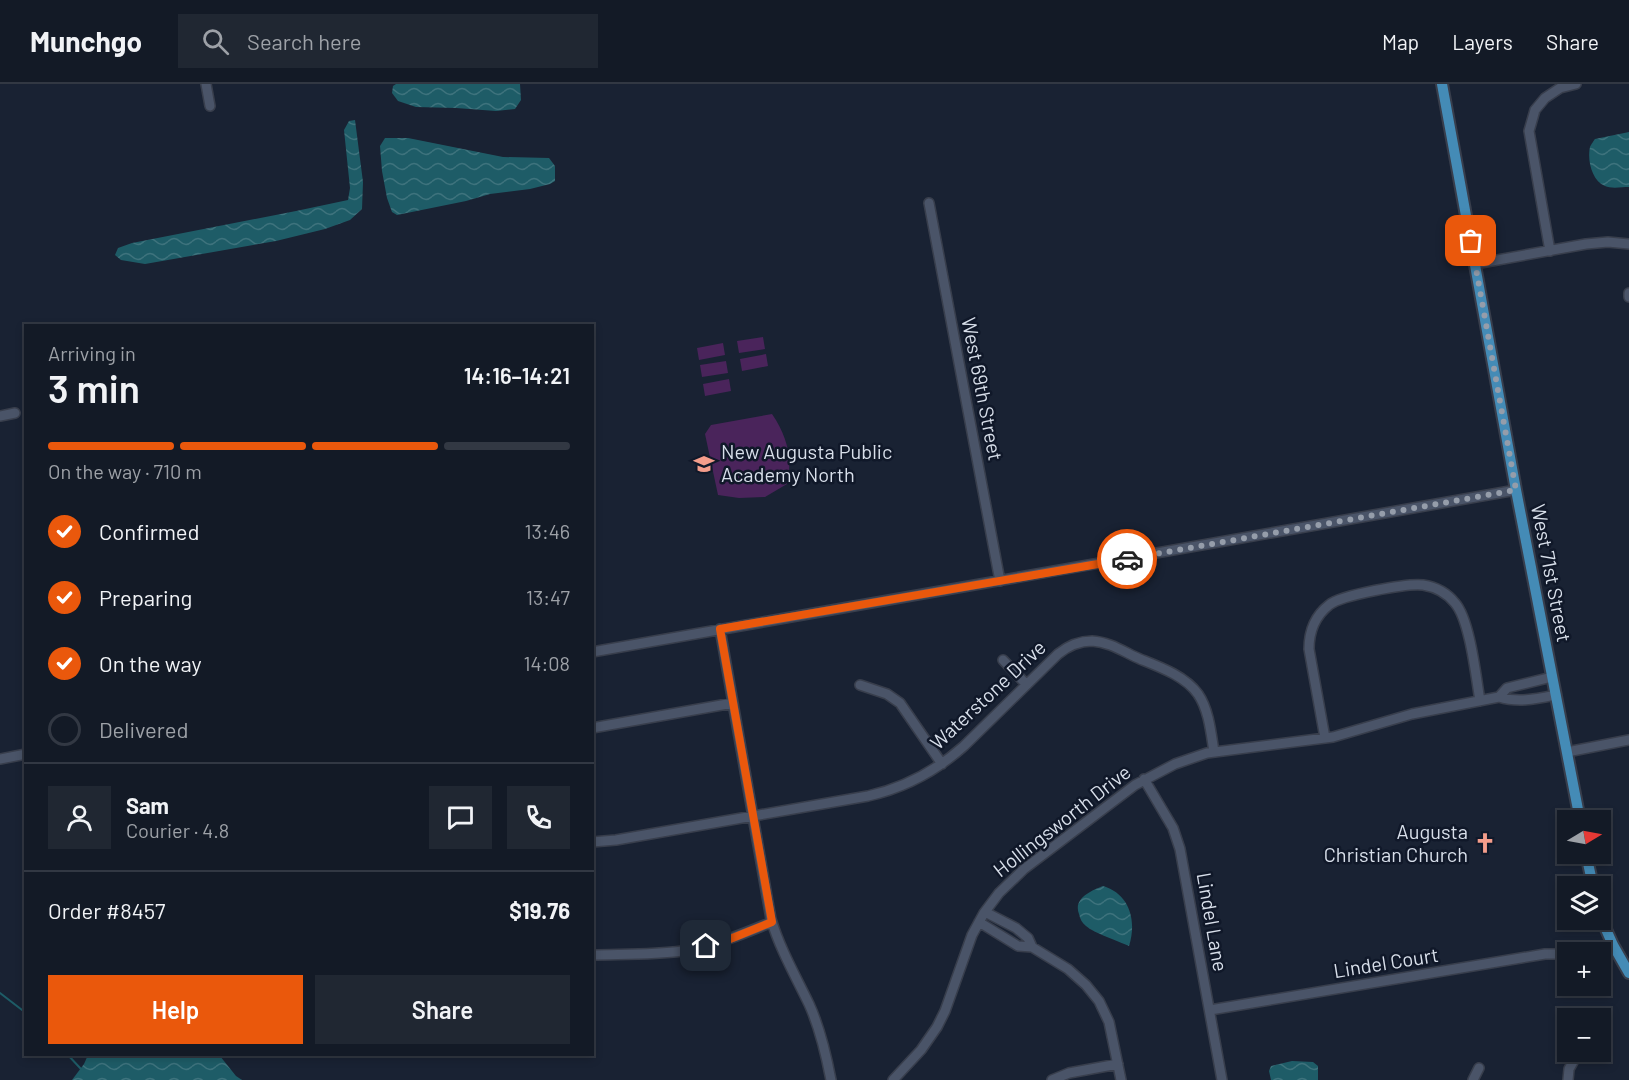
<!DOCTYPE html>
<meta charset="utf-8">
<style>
:root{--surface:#131a26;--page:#202732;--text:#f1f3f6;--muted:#9da1a7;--line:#323843;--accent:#ea580c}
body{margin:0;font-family:Barlow,sans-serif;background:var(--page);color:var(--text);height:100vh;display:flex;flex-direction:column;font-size:22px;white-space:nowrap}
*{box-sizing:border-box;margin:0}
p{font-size:20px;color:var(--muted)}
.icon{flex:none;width:33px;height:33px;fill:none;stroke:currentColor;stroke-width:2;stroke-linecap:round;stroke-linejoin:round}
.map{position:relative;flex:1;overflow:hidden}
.sheet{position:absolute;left:24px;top:240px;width:570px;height:732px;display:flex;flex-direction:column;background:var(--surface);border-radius:0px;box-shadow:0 3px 9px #0003,0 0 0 2px var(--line)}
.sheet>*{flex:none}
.needle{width:39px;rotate:80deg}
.controls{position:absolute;left:1557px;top:726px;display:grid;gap:12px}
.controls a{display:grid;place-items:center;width:54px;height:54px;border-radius:0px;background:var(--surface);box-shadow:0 3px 9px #0003,0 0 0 2px var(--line);font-size:30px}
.pin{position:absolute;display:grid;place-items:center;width:51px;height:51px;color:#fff;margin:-26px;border-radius:12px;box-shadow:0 3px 9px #0006}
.courier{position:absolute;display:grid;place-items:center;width:60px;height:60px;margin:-30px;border:4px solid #ea580c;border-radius:50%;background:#fff;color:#222;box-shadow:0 2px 8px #0007}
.headline em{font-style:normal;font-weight:600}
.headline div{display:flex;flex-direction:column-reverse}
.headline{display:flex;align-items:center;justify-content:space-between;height:102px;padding:0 24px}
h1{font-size:39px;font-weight:600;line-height:45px}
.bar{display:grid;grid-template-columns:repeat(4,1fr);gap:9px 6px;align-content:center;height:72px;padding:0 24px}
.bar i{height:8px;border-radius:4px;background:var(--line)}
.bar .current{background:var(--accent)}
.bar p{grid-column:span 4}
.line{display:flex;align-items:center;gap:15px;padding:0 24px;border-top:2px solid var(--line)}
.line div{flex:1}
.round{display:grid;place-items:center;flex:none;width:63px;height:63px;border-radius:0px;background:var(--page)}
ol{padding:0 24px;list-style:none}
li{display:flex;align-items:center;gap:18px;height:66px}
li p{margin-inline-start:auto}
li .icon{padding:6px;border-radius:50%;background:var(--accent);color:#fff;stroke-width:4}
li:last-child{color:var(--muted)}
li i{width:33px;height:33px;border:3px solid var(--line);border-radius:50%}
.primary-button{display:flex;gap:12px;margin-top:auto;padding:12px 24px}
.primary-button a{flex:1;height:69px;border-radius:0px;background:var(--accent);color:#fff;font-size:24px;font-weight:600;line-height:69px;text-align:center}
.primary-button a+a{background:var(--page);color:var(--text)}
header{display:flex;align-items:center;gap:36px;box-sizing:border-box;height:84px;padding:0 30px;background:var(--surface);border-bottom:2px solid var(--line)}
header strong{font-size:28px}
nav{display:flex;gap:33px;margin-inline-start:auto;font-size:21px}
.search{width:420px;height:54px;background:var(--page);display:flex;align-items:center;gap:15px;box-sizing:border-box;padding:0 21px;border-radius:0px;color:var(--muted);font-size:22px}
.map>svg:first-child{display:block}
.grass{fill:#4a245b}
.water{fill:url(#water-waves)}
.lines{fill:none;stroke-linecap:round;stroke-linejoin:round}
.stream{stroke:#1e5c67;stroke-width:2}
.minor-casing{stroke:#383e4c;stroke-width:12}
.major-casing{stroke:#383e4c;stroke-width:14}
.minor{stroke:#4a5468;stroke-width:9}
.major{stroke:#448bb6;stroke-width:10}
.done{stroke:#959daa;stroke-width:6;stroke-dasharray:0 10.8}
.route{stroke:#ea580c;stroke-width:8}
.labels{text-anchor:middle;stroke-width:5;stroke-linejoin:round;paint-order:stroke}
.street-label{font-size:20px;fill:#d8dfea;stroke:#101829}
.poi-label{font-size:20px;fill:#d8dfea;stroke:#101829;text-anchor:start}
</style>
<header>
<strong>Munchgo</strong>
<div class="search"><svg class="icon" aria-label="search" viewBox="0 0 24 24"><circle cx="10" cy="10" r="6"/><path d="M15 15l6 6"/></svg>Search here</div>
<nav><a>Map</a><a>Layers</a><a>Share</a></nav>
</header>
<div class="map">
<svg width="1629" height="996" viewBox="0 0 1629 996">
<defs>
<pattern id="water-waves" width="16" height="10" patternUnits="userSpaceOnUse" patternTransform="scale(1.5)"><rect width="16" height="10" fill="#1e5c67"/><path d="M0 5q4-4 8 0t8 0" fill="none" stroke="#3e737d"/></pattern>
</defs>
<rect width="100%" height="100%" fill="#192233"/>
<!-- grass -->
<path class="grass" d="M763 253 765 265 739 269 737 257Z
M723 259 725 271 699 276 697 264Z
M766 270 768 282 742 287 740 275Z
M726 277 728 289 702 293 700 281Z
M729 295 731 307 705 312 703 300Z
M772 330C787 352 793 374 787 400L765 413 739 414 718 411 705 350 711 341Z"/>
<!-- water -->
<path class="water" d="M396 0H520L521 16 515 25 496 27 456 24 416 23 398 17 392 9 393 2Z
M355 36 363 98 362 125 350 136 325 145 276 157 145 180 121 176 115 171 118 164 132 159 296 127 348 116 350 104 344 46 349 37Z
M1629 48V103C1622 103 1611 105 1605 102 1592 97 1587 76 1590 63 1591 61 1594 56 1595 55Z
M385 54H408L503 73 549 74 555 82V97L550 100 530 105 490 110 466 117 397 131 392 128 387 114 382 87 380 62Z
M1103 802C1130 810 1137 837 1129 862 1118 857 1094 849 1086 842 1082 839 1080 835 1079 830 1073 814 1091 807 1103 802Z
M88 971H217L220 972 236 992 242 996H72L84 980Z
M1292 977 1313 978 1318 982V996H1271L1269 987 1271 982Z"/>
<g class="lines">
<!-- stream -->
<path class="stream" d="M0 909 26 929
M67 970 81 985"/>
<!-- minor casing -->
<g class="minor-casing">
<path id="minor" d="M206 0 210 22
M929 119 1000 497
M1550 167 1529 47 1535 26 1545 14 1560 4 1576 0
M1475 180 1586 160 1608 158 1629 160
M1629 209V213
M0 332 15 329
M720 545 771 835C780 865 795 891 809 920 820 944 826 970 831 996
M592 568 1516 406
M1003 576 1026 600
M860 601 887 610 900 619 942 680
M1499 613 1507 604 1552 593
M592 644 733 619
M1325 654 1309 565C1309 547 1315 532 1329 521 1341 511 1408 499 1423 501 1436 503 1447 509 1455 519 1470 536 1476 593 1480 617
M1567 668 1629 656
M0 675 26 670
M1144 695 1173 744 1180 765 1222 996
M592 758 616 756 868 712C904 704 936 687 964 662L1058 570C1068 562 1080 557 1092 557 1110 558 1124 568 1140 575 1160 583 1185 592 1198 610 1209 626 1211 649 1214 668
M985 828 1016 844 1028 854 1032 863
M979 838 1018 862 1032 863 1068 885 1086 901 1099 917 1109 938 1121 996
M592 871C622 870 653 871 682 867 714 862 743 850 772 838
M1210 926 1545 870H1556L1568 872
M893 996 921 966 937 943 945 927 972 851 984 829 999 809 1024 785 1135 701 1175 680 1207 669 1333 653 1412 630 1499 613C1518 619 1536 615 1556 611
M1052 996 1069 989 1118 980
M1473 996 1479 984
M1568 996 1569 985 1578 969"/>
</g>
<!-- major casing -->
<g class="major-casing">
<path id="major" d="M1442 0 1516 406 1580 736
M1586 770 1593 802
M1600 832 1613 861 1629 889"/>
</g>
<!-- minor -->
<use href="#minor" class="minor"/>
<!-- major -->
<use href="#major" class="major"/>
</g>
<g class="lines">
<!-- done -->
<path class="done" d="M1127 475 1516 406 1471 157"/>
<!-- route -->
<path class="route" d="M706 862 730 855 772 838 720 545 1127 475"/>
</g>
<!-- icons -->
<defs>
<g id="school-bare" transform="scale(1.62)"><path d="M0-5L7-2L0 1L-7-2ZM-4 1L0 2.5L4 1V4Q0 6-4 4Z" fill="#f49d8b" stroke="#101829" stroke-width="2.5" paint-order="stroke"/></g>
<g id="church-bare" transform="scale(1.62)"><path d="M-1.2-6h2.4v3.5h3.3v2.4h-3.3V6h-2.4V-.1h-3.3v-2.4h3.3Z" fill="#f49d8b" stroke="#101829" stroke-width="2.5" paint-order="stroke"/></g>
</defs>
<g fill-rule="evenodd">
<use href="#school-bare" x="704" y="380"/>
<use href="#church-bare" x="1485" y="759"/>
</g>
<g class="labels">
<!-- street labels -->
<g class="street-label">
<text transform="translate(982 305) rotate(79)" y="7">West 69th Street</text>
<text transform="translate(1551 489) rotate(79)" y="7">West 71st Street</text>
<text transform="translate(988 611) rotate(-43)" y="7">Waterstone Drive</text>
<text transform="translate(1062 737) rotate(-38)" y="7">Hollingsworth Drive</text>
<text transform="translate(1212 838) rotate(80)" y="7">Lindel Lane</text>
<text transform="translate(1386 879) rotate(-9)" y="7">Lindel Court</text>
</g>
<!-- poi labels -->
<g class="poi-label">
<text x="721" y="375">New Augusta Public<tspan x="721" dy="23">Academy North</tspan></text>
<text x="1468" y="755" text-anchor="end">Augusta<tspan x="1468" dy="23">Christian Church</tspan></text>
</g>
</g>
</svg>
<div class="controls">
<a><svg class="needle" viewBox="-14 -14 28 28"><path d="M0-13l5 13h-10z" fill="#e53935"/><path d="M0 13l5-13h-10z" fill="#9da1a7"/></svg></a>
<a><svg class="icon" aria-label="layers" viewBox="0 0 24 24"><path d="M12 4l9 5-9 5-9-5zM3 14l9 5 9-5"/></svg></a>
<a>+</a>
<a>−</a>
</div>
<div class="pin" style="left:1471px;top:157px;background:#ea580c"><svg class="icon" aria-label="bag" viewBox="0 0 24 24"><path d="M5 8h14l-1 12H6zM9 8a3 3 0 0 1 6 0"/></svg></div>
<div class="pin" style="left:706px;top:862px;background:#1f2937"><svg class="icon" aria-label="home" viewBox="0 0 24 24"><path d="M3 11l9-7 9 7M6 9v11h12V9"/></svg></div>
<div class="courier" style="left:1127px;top:475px"><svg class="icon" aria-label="car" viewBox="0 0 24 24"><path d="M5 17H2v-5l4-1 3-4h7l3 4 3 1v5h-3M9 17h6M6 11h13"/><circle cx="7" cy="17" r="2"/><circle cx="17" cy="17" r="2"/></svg></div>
<section class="sheet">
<div class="headline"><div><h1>3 min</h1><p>Arriving in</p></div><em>14:16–14:21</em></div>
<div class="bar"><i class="current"></i><i class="current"></i><i class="current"></i><i></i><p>On the way · 710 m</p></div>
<ol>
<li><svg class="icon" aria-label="check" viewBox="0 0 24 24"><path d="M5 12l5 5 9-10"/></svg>Confirmed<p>13:46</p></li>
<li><svg class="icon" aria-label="check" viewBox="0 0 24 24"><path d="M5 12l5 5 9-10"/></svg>Preparing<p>13:47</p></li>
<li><svg class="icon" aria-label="check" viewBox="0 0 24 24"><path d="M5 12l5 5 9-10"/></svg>On the way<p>14:08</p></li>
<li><i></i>Delivered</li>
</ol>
<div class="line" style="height:108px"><a class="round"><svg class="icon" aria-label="person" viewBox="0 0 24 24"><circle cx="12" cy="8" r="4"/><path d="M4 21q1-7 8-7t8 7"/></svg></a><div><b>Sam</b><p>Courier · 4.8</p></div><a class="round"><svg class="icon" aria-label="chat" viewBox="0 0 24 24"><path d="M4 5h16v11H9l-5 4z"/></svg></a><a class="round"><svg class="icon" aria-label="phone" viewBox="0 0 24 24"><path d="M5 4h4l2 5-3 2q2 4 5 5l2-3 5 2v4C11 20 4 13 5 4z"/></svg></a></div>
<div class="line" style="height:78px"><div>Order #8457</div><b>$19.76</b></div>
<div class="primary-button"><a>Help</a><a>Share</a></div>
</section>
</div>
